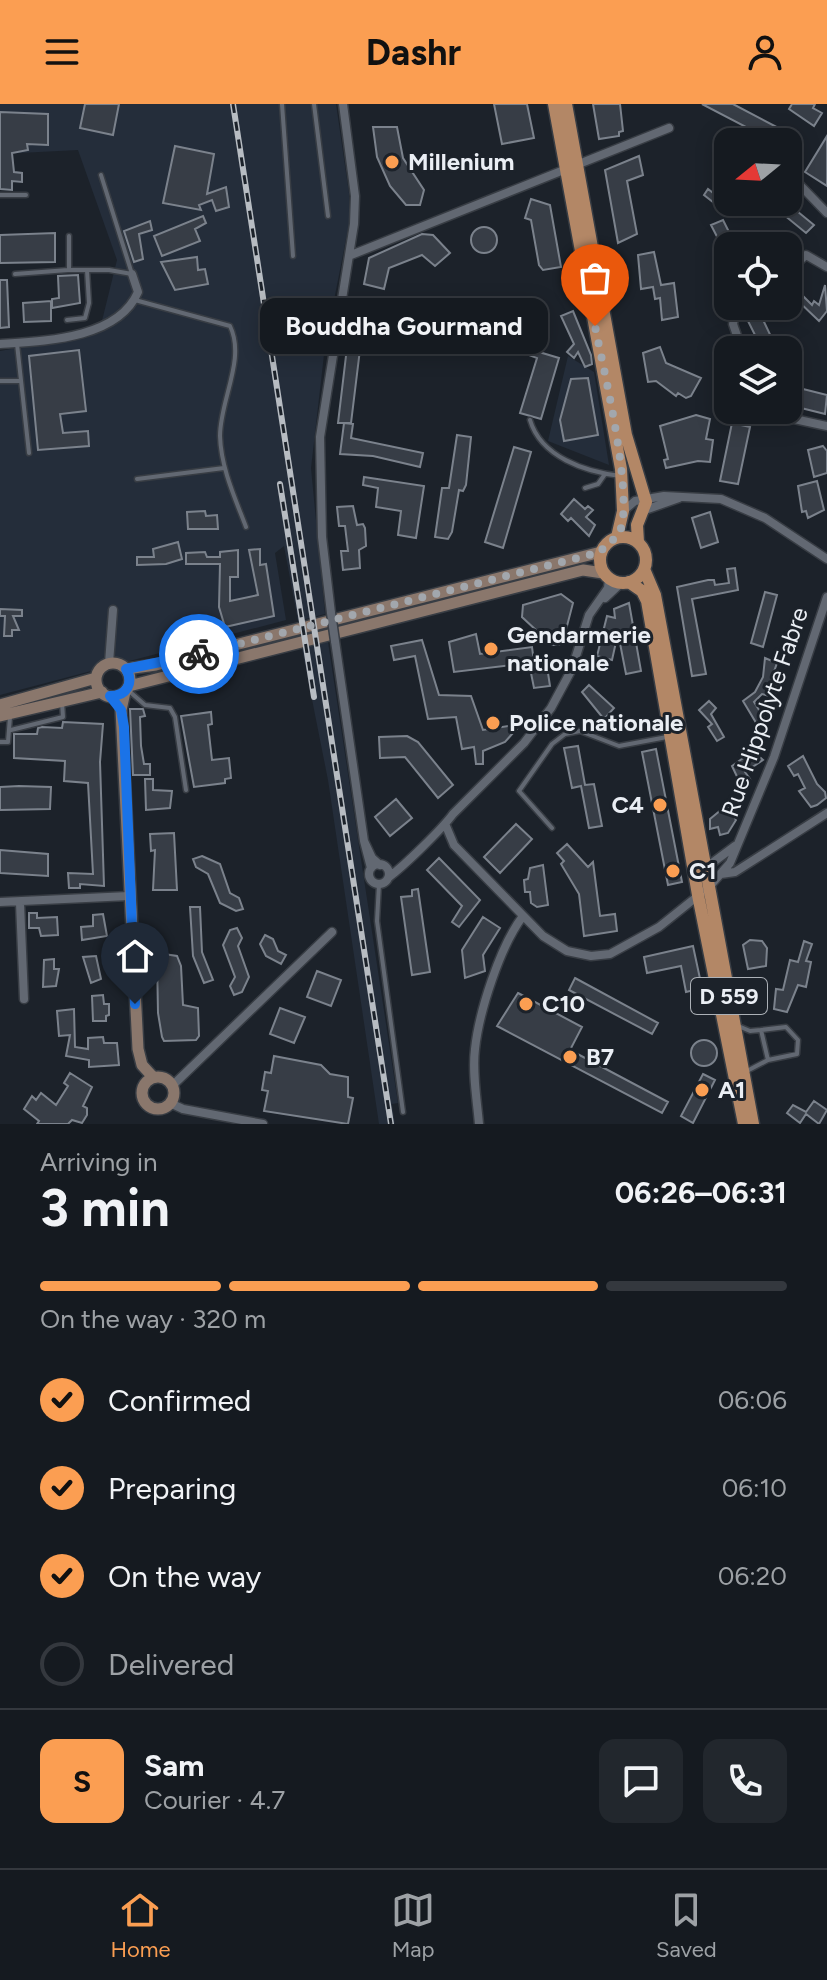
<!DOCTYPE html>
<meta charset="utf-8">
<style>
:root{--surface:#151a20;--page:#22272d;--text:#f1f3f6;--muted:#9da1a5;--line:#34383e;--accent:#fb9e52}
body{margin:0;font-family:Figtree,sans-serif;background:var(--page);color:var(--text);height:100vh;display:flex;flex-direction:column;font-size:30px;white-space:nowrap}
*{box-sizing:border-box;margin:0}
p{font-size:26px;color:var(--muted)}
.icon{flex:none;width:44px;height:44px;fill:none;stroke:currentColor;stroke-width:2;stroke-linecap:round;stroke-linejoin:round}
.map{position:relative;height:1020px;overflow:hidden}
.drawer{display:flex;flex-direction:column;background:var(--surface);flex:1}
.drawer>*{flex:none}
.needle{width:52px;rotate:252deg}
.tools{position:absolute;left:714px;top:24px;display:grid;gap:16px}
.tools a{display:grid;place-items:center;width:88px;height:88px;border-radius:16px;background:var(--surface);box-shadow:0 4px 20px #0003,0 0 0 2px var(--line);font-size:40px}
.pin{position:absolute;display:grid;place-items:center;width:68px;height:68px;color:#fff;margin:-82px -34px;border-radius:50% 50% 50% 0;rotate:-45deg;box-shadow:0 0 8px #0007}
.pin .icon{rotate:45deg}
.courier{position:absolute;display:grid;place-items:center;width:80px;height:80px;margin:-40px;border:6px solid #1a73e8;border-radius:50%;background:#fff;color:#222;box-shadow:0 2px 10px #0007}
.bubble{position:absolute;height:56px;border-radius:16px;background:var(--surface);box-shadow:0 4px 20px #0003,0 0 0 2px var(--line);font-size:26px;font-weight:700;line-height:56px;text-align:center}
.overview em{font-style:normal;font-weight:700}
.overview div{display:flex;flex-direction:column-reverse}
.overview{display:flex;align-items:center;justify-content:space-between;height:136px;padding:0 40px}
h1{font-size:52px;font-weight:700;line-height:60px}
.bar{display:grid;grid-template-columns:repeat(4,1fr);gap:12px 8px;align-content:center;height:96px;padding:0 40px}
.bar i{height:10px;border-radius:6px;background:var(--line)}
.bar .current{background:var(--accent)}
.bar p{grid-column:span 4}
.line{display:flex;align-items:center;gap:20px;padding:0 40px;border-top:2px solid var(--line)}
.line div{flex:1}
.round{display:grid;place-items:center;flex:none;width:84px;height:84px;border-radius:16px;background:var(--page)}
ol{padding:0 40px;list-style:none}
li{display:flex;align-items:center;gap:24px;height:88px}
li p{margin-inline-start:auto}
li .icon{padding:8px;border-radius:50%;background:var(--accent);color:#111;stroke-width:4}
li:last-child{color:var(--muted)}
li i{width:44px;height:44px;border:4px solid var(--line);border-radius:50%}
header{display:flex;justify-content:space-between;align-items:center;height:104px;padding:0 40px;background:var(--accent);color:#111;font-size:36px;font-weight:700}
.dock{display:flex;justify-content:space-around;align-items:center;height:112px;border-top:2px solid var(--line);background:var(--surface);font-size:22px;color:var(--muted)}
.dock a{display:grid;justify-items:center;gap:4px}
.dock .current{color:var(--accent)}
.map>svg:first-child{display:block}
.built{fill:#242d3a}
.building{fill:#373d46;stroke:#7b828c;stroke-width:2}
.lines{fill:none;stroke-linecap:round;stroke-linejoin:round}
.lane-casing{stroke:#383d44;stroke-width:7}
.street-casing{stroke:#383d44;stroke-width:11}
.secondary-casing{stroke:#383d44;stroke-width:14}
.primary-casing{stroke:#383d44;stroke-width:15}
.lane{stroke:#626872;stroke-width:4}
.street{stroke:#626872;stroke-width:8}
.secondary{stroke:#8a776c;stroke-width:11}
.primary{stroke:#b38766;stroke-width:12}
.rail-casing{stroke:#b7bcc2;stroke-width:6}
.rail{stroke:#1c222a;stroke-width:3;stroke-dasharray:9;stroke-linecap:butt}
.street-bridge-casing{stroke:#383d44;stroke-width:11;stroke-linecap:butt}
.street-bridge{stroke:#626872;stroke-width:8}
.done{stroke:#a2a7ad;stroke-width:8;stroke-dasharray:0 14.4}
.route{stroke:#1a73e8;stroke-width:10}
.poi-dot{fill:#fb9e52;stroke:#1c222a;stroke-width:3}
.labels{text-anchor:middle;stroke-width:6;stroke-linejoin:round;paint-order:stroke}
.shield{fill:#1c222a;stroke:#acb1b7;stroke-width:2}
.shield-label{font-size:22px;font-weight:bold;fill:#eaeef4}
.poi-label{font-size:24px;font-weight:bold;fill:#eaeef4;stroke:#1c222a;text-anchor:start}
.street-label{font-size:24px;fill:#eaeef4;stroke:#1c222a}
</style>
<header><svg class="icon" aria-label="menu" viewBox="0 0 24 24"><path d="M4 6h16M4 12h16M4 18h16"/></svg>Dashr<svg class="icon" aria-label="person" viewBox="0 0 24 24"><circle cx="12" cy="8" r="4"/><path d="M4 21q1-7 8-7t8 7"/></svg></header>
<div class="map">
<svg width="827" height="1020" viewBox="0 0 827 1020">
<rect width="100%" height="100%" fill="#1c222a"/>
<!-- built -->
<path class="built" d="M0 0H336L349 89V120L325 242 311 364 325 510 298 517 284 442 275 449 286 516 0 591V247L99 229 117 156 78 46 0 50Z
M568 252 594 268 609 361 548 337Z
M328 538 398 999 392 1000 395 1020H379L328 676 302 545Z"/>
<!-- building -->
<path class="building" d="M85 0H119L113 31 80 24Z
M494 0H527L534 34 502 40Z
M593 0H620L623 27 619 28V32L599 35Z
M702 0H733L790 30 785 38H775Z
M792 0H815L813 4 822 9 814 22 789 5Z
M0 8 48 10V41L27 40 28 46 12 49 14 68 22 69V78L12 77V86L0 85Z
M373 23H397L403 54 424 86 420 101H406L390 82 377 53Z
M827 32V82L805 68Z
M175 42 214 50 207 90 226 83 229 103 216 107 212 96 199 101 201 106 163 99Z
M639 52 643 71 627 77 637 130 618 139 605 66Z
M728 78V98H739L728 110 704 91 708 85 717 92Z
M531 95 550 101 561 163 543 166 539 161 531 116 525 114Z
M792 103 814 121 806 129 784 111Z
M203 112 206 119 195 125 200 137 162 152 154 132Z
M723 116 736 142H728V154L711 121Z
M150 117 152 126 139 130 143 155 134 158 124 127Z
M471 136a13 13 0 1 1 26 0a13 13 0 1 1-26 0Z
M55 129V158L0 159V131Z
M422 130 433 131 450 149 435 162 422 151 389 164 384 185 364 180 369 154Z
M654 148 661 181 674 179 678 213 662 216 660 194 655 195 653 183 641 185 638 151Z
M197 153 198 166 205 165 208 180 175 186 161 158Z
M78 171 80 199 52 204V195L59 194 58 172Z
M0 176H7L9 223 0 224Z
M825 181 827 207 819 217 796 195 801 190 812 201 814 197 819 201Z
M51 197V217L24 218 23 199Z
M757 203 775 241 778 246H750L759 239 744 209Z
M573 207 591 251 592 260 585 263 578 248 574 254 567 248 574 240 561 212Z
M377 208 446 218 444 232 363 221 351 319H338L351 210 375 214Z
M498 218 525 226 532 237 541 240 539 248 559 254 541 315 520 309 537 254 495 238Z
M660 243 666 259 701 274 691 292 686 294 678 289 676 292 656 277 648 278 643 249Z
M79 246 86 307 60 310 63 329 88 327 89 342 38 346 29 252Z
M588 274 598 331 564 337 560 316 571 275Z
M803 285 827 291 825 310 797 303Z
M696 311 710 315 706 335 713 336 710 358 698 357 666 364 664 356 668 355 660 322Z
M344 319 353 320 351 334 423 349 420 363 373 352 340 350Z
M732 319 750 323 738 380 720 377Z
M457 331 471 333 466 381 463 387 459 386 452 428 448 435 435 433 442 384H449Z
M823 342 827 347V369L814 373 808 346Z
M514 343 531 348 503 444 485 438Z
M364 373 424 382 416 434 398 431 401 407 376 403 378 384 363 381Z
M817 377 824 406 808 414 806 407 802 408 798 382Z
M574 395 585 405 588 402 593 406 586 413 595 421 589 432 571 414 568 417 561 410Z
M353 402 357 421 363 420 365 424 366 442 359 446 360 464 343 466 341 447H348L345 422H339L337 403Z
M205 407 206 412 217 411 218 425H188L187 408Z
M710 408 718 438 701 444 692 414Z
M178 438 182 455 166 460 137 461V453H154L153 445Z
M260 445V461L266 460 274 512 225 523 219 503 220 460H186V449L205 448 207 453H220V448L238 446V473H230V497L258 491 249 446Z
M735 464 738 486 692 495 706 570 692 572 677 483 708 476H714L715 481 729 479 727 465Z
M765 488 777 491 763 543 751 539Z
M561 490 573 499 562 541H552L522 513 523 501Z
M629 499 641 567 626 570 618 529 612 556 597 552 607 512 615 514 614 505Z
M0 505 22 506V512H13L19 526H12V532H4L5 512H0Z
M476 530 480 550 532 543 534 558 546 556 550 582 534 584 529 559 454 568 449 538Z
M422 536 439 591 471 592 483 626 521 620 505 638 483 647V660H476L474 643 462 645 456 613 428 615 415 552 394 556 391 542Z
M765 554 777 559 770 579 781 583 773 593 762 590 754 598 766 617 758 622 743 597 755 588 763 573Z
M589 581 614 604 606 613 603 614 582 588Z
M709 597 716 604 711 610 724 633 717 637 708 623 712 620 699 606Z
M130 605H143L145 612 140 613 141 642 144 660H150V671H133Z
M211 608 212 620 208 621 212 656 229 654 231 674 225 675V679L194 683 181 612Z
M63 618 103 620 100 658 104 782 80 780V784H69L68 769 93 770 88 679 64 677 65 657 14 654V630H37L38 624 42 623 62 624Z
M407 632 418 638 453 681 438 694 405 653 380 654 379 633Z
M578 642 585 681 594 680 602 722 589 724 581 682 572 684 564 644Z
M656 645 682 778 668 781 642 648Z
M753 647 763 656 745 668 750 675 741 681 732 662Z
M803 652 817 680 825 688 826 694 817 701 811 703 799 687 805 684 798 670 794 672 788 662Z
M145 675H153V686L172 687 170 704 146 706Z
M19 682 51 683 50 705 0 706V683Z
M396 695 412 714 390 732 375 713Z
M727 701 736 716 728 729 720 731 718 723 710 725V715Z
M516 720 532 735 500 769 484 753Z
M174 729 177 786H153L155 746 151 747 150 730Z
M567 740 588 763 593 758 600 812 615 810 617 827 584 832 579 790 561 760 564 757 557 749Z
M0 746 48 750V772L0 769Z
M202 752 220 760 230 789 239 794 243 805 236 807 220 799 208 770 196 763 193 755Z
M439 754 480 796 459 823 452 818 462 802 427 766Z
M543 761 548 801 537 803 531 799 530 788H525L524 776 528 775 530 764Z
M418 785 430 868 412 871 401 793 412 792V786Z
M190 803H200L202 848 213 876 204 879 193 852Z
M29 809H37V814L57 813 58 831 41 832 39 824H29Z
M103 810 107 832 82 836 81 823 93 822V811Z
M483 813 500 824 483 851 485 867 465 874 462 846Z
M237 824 242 834 238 842 249 873 242 888 234 891 230 882 235 873 223 841 230 826Z
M265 831 273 835 278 847 286 851 281 860 266 852 260 840Z
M750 836 762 837 767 844 766 862 748 865 743 841Z
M804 837 812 840 806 857 811 858 806 883 798 881 787 908 774 905 776 885 783 886 790 856 798 858Z
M693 842 702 884 686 888 681 862 647 869 644 853Z
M164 850 177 852 181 862 183 901 198 904 199 932 196 936 164 937 162 933 158 909 157 854H163Z
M96 852 101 875 91 879 83 853Z
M54 855V865H59L56 882 43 883 44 856Z
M317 867 341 876 331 902 307 893Z
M575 874 658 919 652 930 569 886Z
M518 889 582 923 570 946 668 998 662 1009 497 922Z
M103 891 104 900H109V911L106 912V917H93L92 892Z
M280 904 305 913 294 939 270 930Z
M74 905 75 943 88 945V934L103 933 104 939H117L119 961 89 963V956L66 952 70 931 59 932 57 907Z
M691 949a13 13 0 1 1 26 0a13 13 0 1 1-26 0Z
M274 952 321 961 330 970 348 973V993L353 994 348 1020 264 1007 268 987 262 986 265 968 271 969Z
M70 969 92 983 83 1002 87 1004V1011L82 1019 72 1016 68 1020H37L39 1017 24 1005 32 992 36 996 41 989 56 1001 68 982 64 979Z
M703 970 715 976 693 1019 681 1012Z
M814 997 827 1006 819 1020 806 1010 800 1019 787 1009 793 1001 806 1008Z"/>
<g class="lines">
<!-- lane casing -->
<g class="lane-casing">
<path id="lane" d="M282 0 293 152
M314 0 328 112
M0 91H26
M69 132V166H109L132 170 101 71
M15 170 68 166
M135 196 230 222C246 255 220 296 220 332 221 364 235 394 246 423
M67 216 85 214 89 199 87 166
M17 240 29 349
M0 277H21
M530 316C541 353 585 368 621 372
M137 375 224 364
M585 384 598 380 605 370
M129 587 145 601 170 604 175 613 186 686
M11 626 63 613 62 598
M0 638H8L10 613
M552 724 519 687 552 640 565 630 580 627 619 642 667 633
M379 780 377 817 403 1008
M736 921 750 927 761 926 768 956 745 968
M761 926 786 923 798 936 797 950 768 956"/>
</g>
<!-- street casing -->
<g class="street-casing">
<path id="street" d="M796 77 827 109
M351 151 669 24
M788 167 806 151 827 163
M737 202 733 220 742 246
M0 240C44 237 118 235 138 188L132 170
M774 306 785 313 827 322
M645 406 679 394
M623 407 635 397 664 392 721 395 765 414 827 455
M605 494 621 479
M331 509 322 433 320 333 354 120 355 92 343 0
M335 537 364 737
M109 559 113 506
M446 722 454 741 543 832 567 847 591 852 610 850 659 823 709 783 730 759 774 653 827 493
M369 770a10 10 0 1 1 20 0a10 10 0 1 1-20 0Z
M371 764 364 737 372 754 380 761
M704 765 735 742
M721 770 735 768 827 709
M389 773C405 761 442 725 453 710L524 639 551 604 572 565 589 511 608 484 609 474
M0 798 129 792
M20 799 24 895
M172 982 332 828
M170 999 183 1005 263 1020
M479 1020C477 996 472 969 475 945 479 908 500 842 523 812"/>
</g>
<!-- secondary casing -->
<g class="secondary-casing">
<path id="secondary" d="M96 576a17 17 0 1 1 34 0a17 17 0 1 1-34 0Z
M126 565 156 561 601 448
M129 582 583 466 603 469
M125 588 121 606 138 945 142 961 153 973
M0 601 96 574
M0 612 102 588
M142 989a16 16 0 1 1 32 0a16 16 0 1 1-32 0Z"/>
</g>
<!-- primary casing -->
<g class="primary-casing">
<path id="primary" d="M554 0 621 365 623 407 617 433
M566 0 626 331 646 398 637 421 638 438
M600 456a23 23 0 1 1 46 0a23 23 0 1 1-46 0Z
M644 465 655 491 753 1020
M629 478 642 487 647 497 698 791 744 1020"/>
</g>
<!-- lane -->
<use href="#lane" class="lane"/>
<!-- street -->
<use href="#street" class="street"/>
<!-- secondary -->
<use href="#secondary" class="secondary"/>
<!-- primary -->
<use href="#primary" class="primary"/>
<!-- rail casing -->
<g class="rail-casing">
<path id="rail" d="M233 0 391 1020
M280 380 314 593"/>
</g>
<!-- rail -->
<use href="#rail" class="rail"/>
<!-- street-bridge casing -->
<g class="street-bridge-casing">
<path id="street-bridge" d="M331 509 335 537"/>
</g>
<!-- street-bridge -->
<use href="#street-bridge" class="street-bridge"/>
</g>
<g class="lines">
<!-- done -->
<path class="done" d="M199 550 601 448C605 439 614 437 618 431 637 402 602 259 595 222"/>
<!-- route -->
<path class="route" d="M135 900 124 623 121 606 110 592C127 592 134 579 126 565L199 550"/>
</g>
<!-- markers -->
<g class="poi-dot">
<circle cx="392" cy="58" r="8"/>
<circle cx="491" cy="545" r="8"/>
<circle cx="493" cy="619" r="8"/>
<circle cx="660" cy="701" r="8"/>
<circle cx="673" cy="767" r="8"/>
<circle cx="526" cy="900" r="8"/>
<circle cx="570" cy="953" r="8"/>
<circle cx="702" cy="986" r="8"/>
</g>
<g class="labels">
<!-- shield labels -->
<rect class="shield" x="691" y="874" width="76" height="36" rx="6"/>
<g class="shield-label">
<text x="729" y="900">D 559</text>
</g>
<!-- poi labels -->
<g class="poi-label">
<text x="408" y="66">Millenium</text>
<text x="507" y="539">Gendarmerie<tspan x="507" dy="28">nationale</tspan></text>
<text x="509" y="627">Police nationale</text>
<text x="644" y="709" text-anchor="end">C4</text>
<text x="689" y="775">C1</text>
<text x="542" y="908">C10</text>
<text x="586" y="961">B7</text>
<text x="718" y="994">A1</text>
</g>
<!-- street labels -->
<g class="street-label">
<text transform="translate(765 608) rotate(-71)" y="8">Rue Hippolyte Fabre</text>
</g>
</g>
</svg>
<div class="tools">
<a><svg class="needle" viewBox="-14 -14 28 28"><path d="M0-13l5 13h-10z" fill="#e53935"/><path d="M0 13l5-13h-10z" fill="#9da1a5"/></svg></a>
<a><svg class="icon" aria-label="locate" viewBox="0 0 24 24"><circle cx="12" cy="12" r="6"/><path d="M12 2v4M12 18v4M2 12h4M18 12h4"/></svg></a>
<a><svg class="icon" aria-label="layers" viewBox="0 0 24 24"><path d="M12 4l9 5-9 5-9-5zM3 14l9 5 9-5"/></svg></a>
</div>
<div class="pin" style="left:595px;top:222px;background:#ea580c"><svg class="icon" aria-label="bag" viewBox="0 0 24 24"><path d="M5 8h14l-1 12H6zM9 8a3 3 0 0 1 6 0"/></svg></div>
<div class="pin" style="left:135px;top:900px;background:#1f2937"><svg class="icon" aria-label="home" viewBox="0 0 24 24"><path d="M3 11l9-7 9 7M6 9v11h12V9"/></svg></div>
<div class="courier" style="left:199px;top:550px"><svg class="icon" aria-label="bike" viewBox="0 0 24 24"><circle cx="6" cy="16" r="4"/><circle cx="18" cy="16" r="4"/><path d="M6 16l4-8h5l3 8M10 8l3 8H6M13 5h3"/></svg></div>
<div class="bubble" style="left:260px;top:194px;width:288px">Bouddha Gourmand</div>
</div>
<section class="drawer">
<div class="overview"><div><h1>3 min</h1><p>Arriving in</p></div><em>06:26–06:31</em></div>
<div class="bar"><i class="current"></i><i class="current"></i><i class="current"></i><i></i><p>On the way · 320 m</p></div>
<ol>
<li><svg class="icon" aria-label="check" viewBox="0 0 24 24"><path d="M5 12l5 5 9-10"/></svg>Confirmed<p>06:06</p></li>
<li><svg class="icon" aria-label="check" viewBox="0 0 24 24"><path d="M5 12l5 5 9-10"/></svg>Preparing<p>06:10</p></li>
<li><svg class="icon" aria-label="check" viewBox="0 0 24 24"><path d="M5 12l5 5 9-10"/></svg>On the way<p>06:20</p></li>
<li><i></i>Delivered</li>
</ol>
<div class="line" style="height:144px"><b class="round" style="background:var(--accent);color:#111">S</b><div><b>Sam</b><p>Courier · 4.7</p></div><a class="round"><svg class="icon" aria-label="chat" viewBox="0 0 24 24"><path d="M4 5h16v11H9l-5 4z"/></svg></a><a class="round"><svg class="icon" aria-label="phone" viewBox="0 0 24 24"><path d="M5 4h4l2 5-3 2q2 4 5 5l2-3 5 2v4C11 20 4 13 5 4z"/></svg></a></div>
</section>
<nav class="dock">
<a class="current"><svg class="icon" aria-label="home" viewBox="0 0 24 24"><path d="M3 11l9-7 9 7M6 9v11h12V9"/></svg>Home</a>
<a><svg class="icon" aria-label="map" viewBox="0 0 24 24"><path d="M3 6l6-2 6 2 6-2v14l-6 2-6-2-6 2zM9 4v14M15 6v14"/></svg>Map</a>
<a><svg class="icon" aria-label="saved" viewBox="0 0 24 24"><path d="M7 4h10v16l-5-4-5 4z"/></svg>Saved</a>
</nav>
